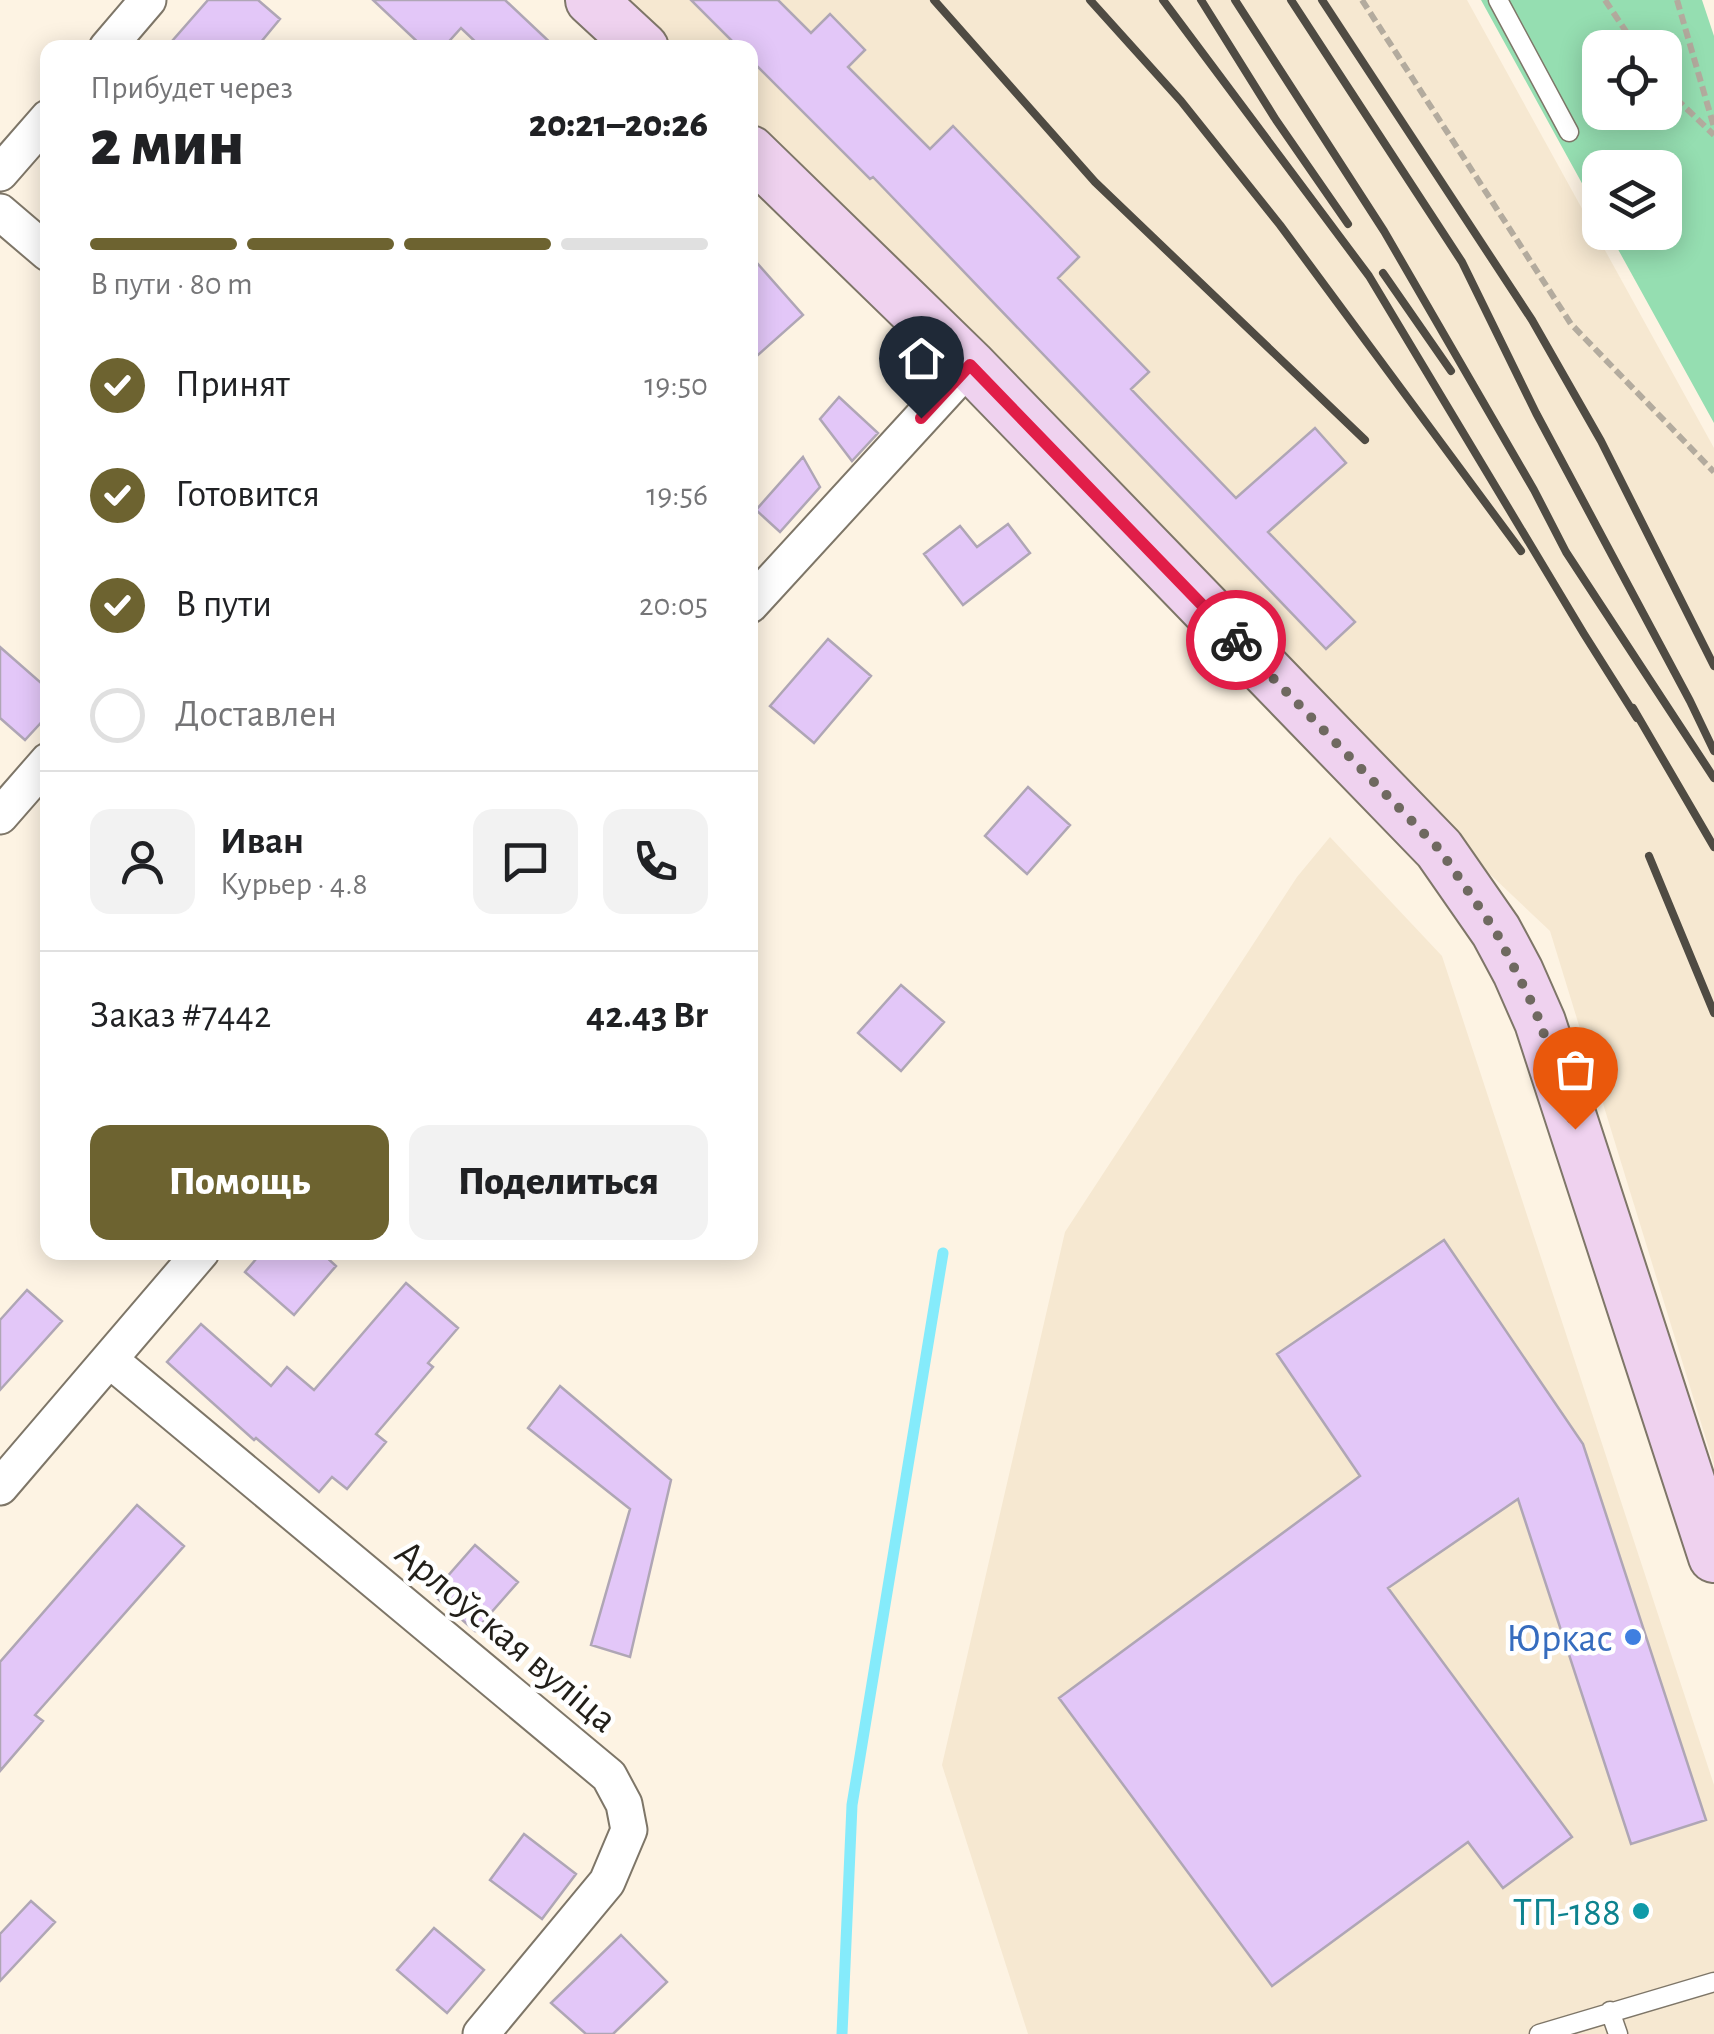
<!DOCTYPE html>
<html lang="ru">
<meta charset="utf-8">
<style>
:root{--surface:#fff;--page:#f2f2f2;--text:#202124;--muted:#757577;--line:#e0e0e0;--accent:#6d6330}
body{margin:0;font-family:"Alegreya Sans",sans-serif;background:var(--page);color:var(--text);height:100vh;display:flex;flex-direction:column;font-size:38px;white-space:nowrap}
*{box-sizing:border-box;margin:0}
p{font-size:32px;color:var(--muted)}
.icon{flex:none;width:55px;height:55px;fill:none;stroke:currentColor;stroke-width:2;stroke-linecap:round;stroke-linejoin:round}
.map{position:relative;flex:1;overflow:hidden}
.details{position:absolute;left:40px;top:40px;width:718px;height:1220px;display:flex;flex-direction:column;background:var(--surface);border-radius:20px;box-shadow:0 5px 25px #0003}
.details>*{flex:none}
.controls{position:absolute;left:1582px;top:30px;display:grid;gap:20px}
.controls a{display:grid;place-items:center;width:100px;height:100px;border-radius:20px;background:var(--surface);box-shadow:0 5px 25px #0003;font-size:50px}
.pin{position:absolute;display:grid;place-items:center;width:85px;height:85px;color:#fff;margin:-102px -42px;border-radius:50% 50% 50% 0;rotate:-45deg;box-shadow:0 0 10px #0007}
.pin .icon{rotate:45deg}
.courier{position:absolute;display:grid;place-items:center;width:100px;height:100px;margin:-50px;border:8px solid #e11d48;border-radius:50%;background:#fff;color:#222;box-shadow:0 2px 12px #0007}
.headline em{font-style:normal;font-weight:800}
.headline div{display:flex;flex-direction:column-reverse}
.headline{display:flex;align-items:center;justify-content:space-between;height:170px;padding:0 50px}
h1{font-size:65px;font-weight:800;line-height:75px}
.bar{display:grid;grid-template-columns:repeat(4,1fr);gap:15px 10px;align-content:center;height:120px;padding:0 50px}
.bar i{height:12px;border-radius:8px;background:var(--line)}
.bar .active{background:var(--accent)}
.bar p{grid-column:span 4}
.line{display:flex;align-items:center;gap:25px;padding:0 50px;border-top:2px solid var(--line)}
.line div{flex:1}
.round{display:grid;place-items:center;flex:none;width:105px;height:105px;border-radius:20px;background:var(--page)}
ol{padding:0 50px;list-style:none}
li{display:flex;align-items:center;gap:30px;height:110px}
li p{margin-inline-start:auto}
li .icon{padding:10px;border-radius:50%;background:var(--accent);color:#fff;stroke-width:4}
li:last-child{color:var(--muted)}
li i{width:55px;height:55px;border:5px solid var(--line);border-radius:50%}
.action{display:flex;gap:20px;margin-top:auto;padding:20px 50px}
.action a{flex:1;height:115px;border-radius:20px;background:var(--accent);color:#fff;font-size:40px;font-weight:800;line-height:115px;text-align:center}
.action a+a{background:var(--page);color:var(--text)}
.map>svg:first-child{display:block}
.built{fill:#f6e8d1}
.green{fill:#95deb1;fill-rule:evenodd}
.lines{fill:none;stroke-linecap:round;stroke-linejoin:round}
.stream{stroke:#85ebfb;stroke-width:11}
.building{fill:#e3c7f8;stroke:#afa6b5;stroke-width:2.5}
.lane-casing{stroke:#7e7668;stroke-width:21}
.street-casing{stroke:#7e7668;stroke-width:39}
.secondary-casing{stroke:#7e7668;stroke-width:54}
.path{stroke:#b3ab9e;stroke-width:6;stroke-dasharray:10 5;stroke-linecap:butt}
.lane{stroke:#fff;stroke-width:18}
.street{stroke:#fff;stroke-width:35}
.secondary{stroke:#efd2ef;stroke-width:50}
.rail{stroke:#4f4b43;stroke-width:8}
.done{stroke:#6f6960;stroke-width:10;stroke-dasharray:0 18}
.route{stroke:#e11d48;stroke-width:12}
.shop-dot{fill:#3f7fe0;stroke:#fff;stroke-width:4}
.culture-dot{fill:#0f9aa8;stroke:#fff;stroke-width:4}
.labels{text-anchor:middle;stroke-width:9;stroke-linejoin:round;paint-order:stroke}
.street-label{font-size:40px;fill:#221f19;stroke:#fff}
.shop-label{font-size:40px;fill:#366cbe;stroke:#fff;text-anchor:end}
.culture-label{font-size:40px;fill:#0d838f;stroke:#fff;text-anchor:end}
</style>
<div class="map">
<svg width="1714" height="2034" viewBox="0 0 1714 2034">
<rect width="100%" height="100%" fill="#fdf3e3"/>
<!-- built -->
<path class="built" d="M564 0H1467L1714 448V1465L1550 931 750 175V48L615 47Z
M1330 837 1442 956 1714 1785V2034H1028L942 1765 1065 1232 1297 877Z"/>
<!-- green -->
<path class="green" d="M1481 0H1702L1714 36V423L1609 233 1665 232V168H1600V216ZM1600 48H1665V112H1600Z"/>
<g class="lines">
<!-- stream -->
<path class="stream" d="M842 2034 852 1805 943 1253"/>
</g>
<!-- building -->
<path class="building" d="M208 0H258L280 19 256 48H166Z
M373 0H505L556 48H482L461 28 443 48H424Z
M691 0H778L811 33 830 14 865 50 848 67 930 149 953 126 1079 257 1058 278 1149 372 1131 389 1236 498 1315 428 1346 463 1268 532 1355 622 1326 649 873 177 870 179 750 59V48H739Z
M750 255 803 315 750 362Z
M839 397 878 433 852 461 820 419Z
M803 457 820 487 780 532 756 510Z
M1008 524 1030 553 963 605 924 554 960 526 977 547Z
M828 639 871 676 814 743 770 706Z
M0 647 48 689V715L25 740 0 718Z
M1028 787 1070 825 1027 874 985 836Z
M901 985 944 1022 901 1071 858 1033Z
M1444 1240 1583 1444 1706 1820 1631 1844 1518 1499 1388 1588 1572 1837 1503 1888 1468 1842 1272 1986 1059 1698 1360 1476 1277 1354Z
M262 1252H321L336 1266 294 1315 245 1272Z
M406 1283 458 1328 428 1363 433 1367 376 1434 386 1442 347 1489 332 1477 319 1492 256 1438 254 1440 167 1362 201 1324 271 1386 287 1367 314 1390Z
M27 1290 62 1321 0 1390V1320Z
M560 1386 671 1480 630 1657 591 1645 630 1509 528 1428Z
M137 1505 184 1546 35 1715 43 1721 0 1771V1662Z
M475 1545 518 1582 475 1631 432 1594Z
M524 1834 576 1874 542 1919 490 1880Z
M31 1901 55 1922 0 1981V1934Z
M434 1928 484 1970 447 2013 397 1970Z
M621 1935 667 1982 613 2034H586L551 2003Z"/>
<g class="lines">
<!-- lane casing -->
<g class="lane-casing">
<path id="lane" d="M1498 0 1569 132
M1610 2011 1618 2034
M1539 2034 1714 1982"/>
</g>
<!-- street casing -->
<g class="street-casing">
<path id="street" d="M107 48 148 0
M0 173 48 118
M0 212 48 253
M750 605 970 365
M0 816 48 761
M110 1360 609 1776 624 1804 629 1830 607 1882 481 2034
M0 1487 201 1252"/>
</g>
<!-- secondary casing -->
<g class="secondary-casing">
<path id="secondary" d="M591 0 643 48
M750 151 970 365 1439 849 1496 931 1518 972 1540 1022 1714 1557"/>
</g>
<!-- path -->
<path class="path" d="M1362 0 1571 324 1714 472
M1605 0 1637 48
M1677 0 1714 127
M1665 88 1714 135"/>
<!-- lane -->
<use href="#lane" class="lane"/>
<!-- street -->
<use href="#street" class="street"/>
<!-- secondary -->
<use href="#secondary" class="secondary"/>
<!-- rail -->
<path class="rail" d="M934 0 1095 182 1365 440
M1090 0 1181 101 1280 225 1521 551
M1163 0 1369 276 1584 634 1637 718
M1201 0 1276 120 1348 224
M1235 0 1384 231 1534 490 1566 552 1714 778
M1291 0 1462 262 1536 413 1690 701 1714 751
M1322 0 1532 320 1601 441 1714 666
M1383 273 1451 371
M1633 708 1714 847
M1649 856 1714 1013"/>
</g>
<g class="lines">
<!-- done -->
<path class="done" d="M1236 640 1439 849 1477 904 1496 932 1529 997 1540 1022 1575 1129"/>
<!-- route -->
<path class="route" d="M921 418 970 365 1236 640"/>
</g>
<!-- markers -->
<circle class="shop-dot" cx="1633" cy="1637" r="10"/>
<circle class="culture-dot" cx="1641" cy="1911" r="10"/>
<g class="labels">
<!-- street labels -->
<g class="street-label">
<text transform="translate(507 1635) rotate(40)" y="14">Арлоўская вуліца</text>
</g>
<!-- shop labels -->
<g class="shop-label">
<text x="1613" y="1651">Юркас</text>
</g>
<!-- culture labels -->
<g class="culture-label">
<text x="1621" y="1925">ТП-188</text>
</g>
</g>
</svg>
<div class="controls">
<a><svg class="icon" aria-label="locate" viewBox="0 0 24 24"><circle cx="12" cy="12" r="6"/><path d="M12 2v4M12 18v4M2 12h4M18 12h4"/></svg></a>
<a><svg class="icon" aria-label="layers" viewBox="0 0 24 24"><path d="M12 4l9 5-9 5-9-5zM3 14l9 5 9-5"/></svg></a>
</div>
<div class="pin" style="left:1575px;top:1129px;background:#ea580c"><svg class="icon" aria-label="bag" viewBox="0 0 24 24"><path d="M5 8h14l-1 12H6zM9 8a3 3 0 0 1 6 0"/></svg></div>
<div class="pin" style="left:921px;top:418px;background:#1f2937"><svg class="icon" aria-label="home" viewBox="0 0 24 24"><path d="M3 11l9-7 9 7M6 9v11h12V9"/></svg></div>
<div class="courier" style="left:1236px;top:640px"><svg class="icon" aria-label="bike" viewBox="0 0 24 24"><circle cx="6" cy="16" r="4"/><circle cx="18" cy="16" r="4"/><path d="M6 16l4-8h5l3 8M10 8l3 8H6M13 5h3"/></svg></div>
<section class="details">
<div class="headline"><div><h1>2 мин</h1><p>Прибудет через</p></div><em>20:21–20:26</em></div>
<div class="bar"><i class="active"></i><i class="active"></i><i class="active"></i><i></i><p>В пути · 80 m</p></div>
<ol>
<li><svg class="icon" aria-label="check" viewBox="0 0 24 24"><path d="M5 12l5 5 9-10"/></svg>Принят<p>19:50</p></li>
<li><svg class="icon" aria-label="check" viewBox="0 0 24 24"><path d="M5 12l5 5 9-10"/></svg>Готовится<p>19:56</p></li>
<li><svg class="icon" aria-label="check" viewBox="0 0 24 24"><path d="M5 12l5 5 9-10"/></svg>В пути<p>20:05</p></li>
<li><i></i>Доставлен</li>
</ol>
<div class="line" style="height:180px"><a class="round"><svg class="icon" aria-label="person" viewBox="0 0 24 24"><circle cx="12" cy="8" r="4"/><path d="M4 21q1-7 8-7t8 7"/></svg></a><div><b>Иван</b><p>Курьер · 4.8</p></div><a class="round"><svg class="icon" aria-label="chat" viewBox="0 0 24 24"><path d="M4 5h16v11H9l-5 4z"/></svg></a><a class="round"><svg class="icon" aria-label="phone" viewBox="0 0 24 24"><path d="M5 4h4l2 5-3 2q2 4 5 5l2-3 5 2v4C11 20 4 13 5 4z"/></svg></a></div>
<div class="line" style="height:130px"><div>Заказ #7442</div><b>42.43 Br</b></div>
<div class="action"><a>Помощь</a><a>Поделиться</a></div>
</section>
</div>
